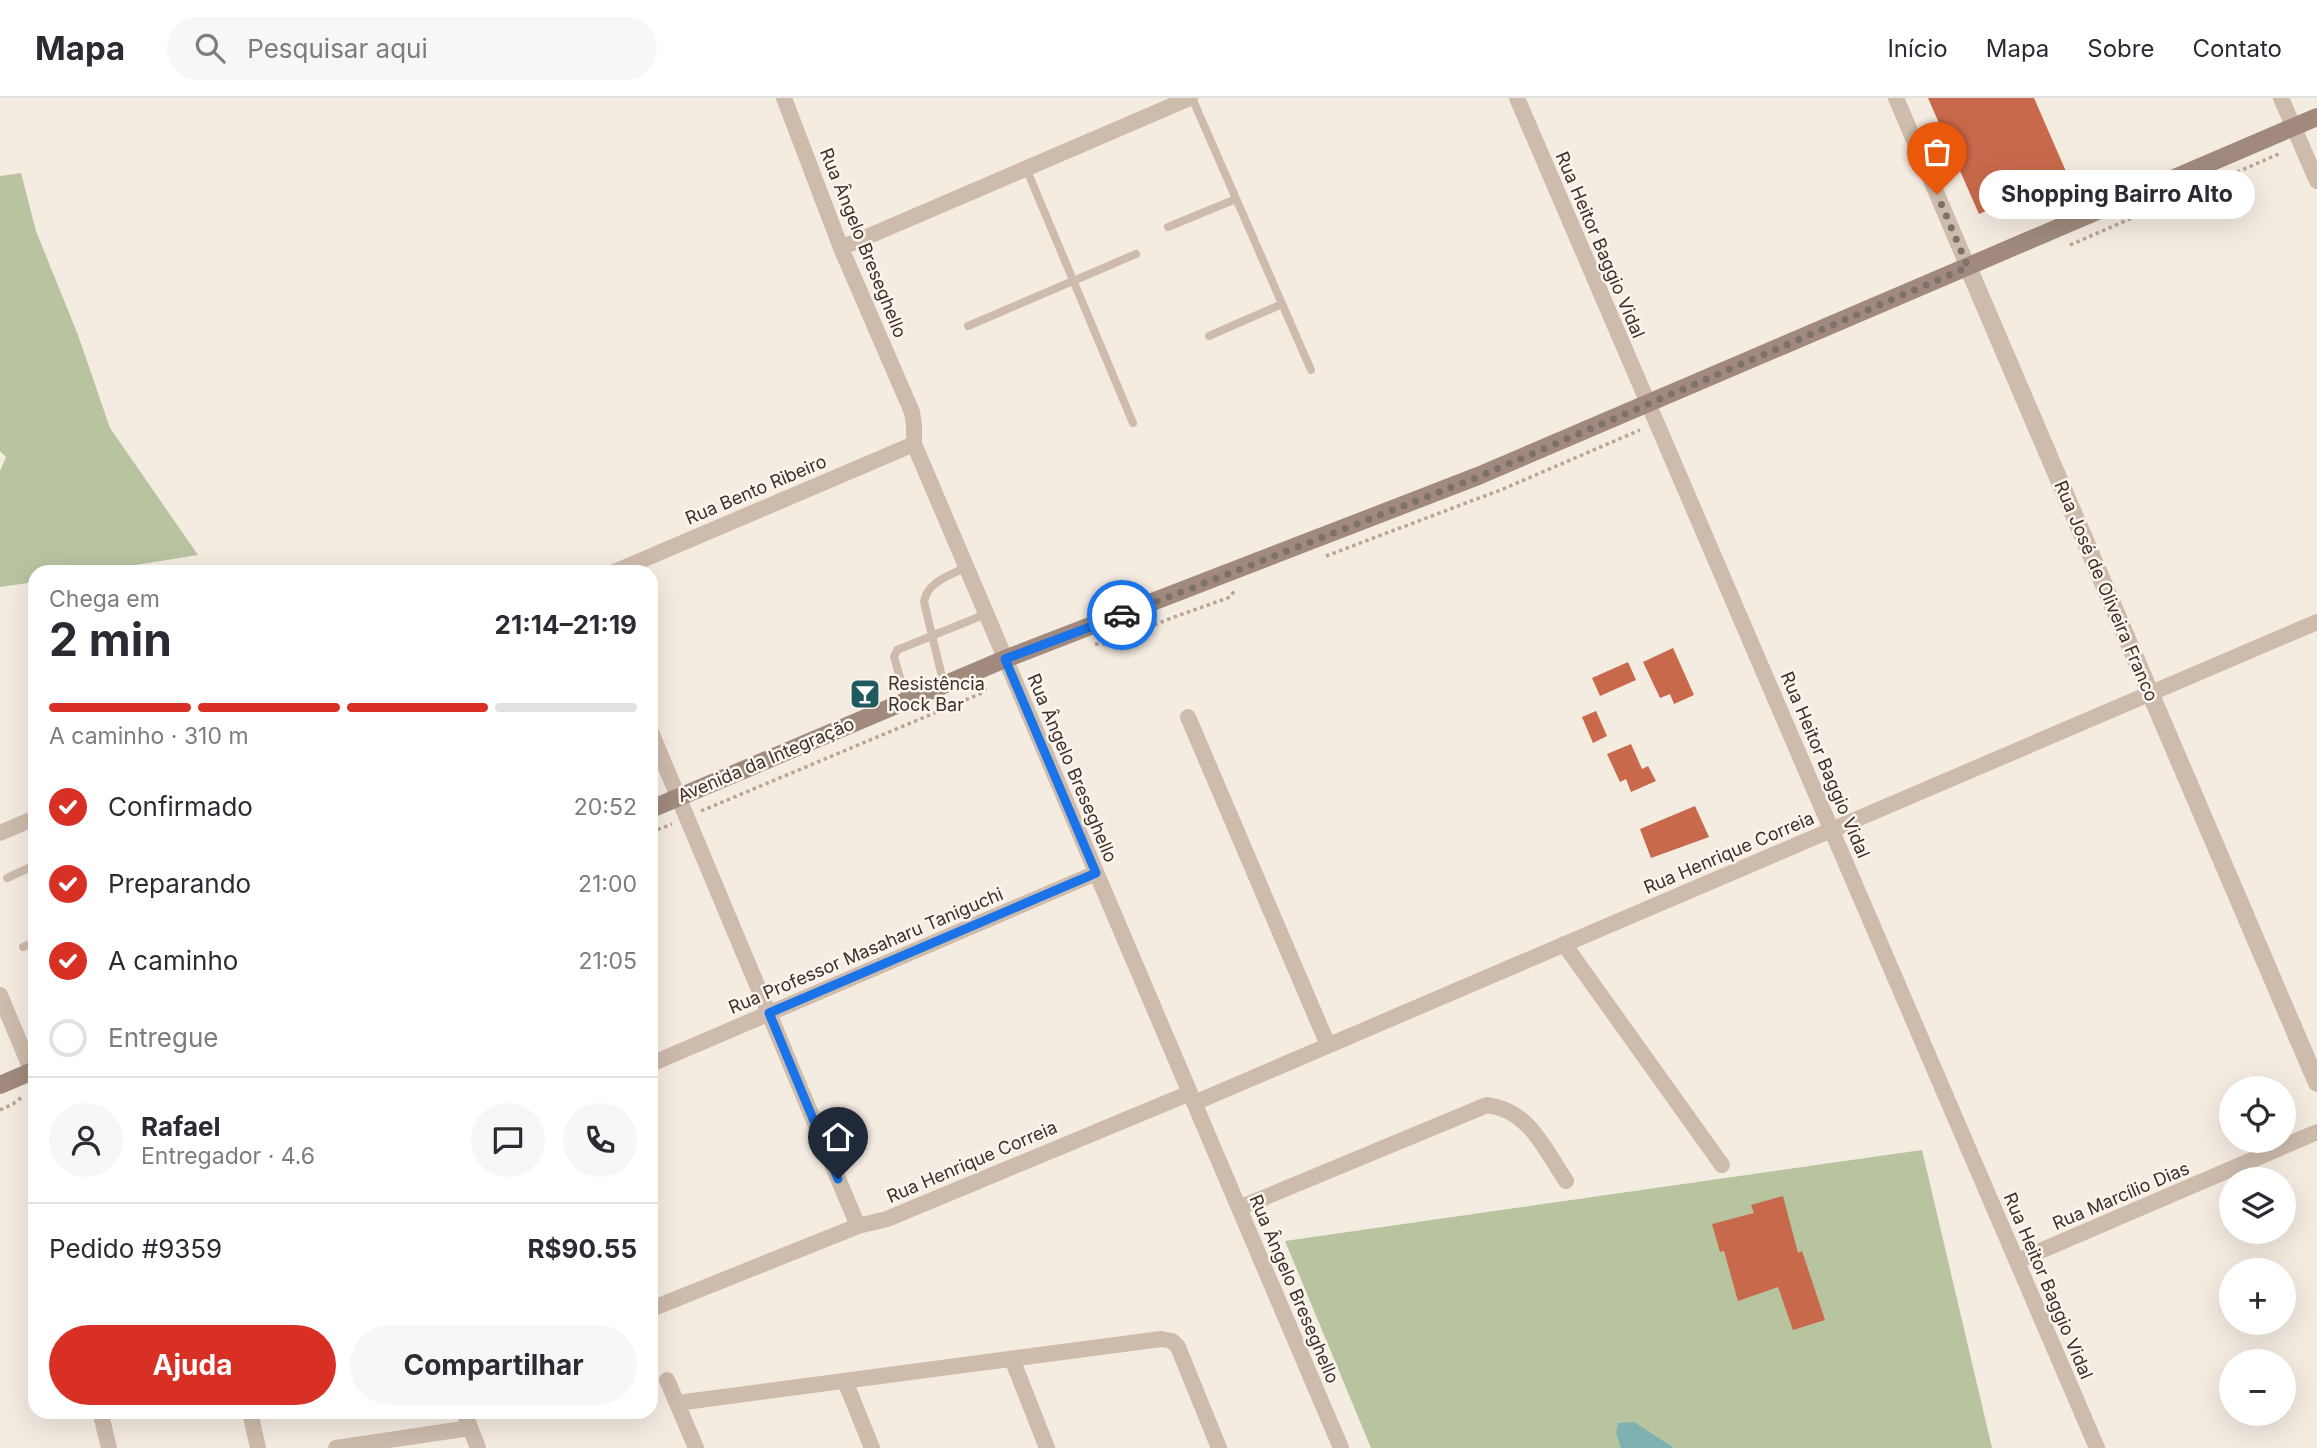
<!DOCTYPE html>
<html lang="pt">
<meta charset="utf-8">
<style>
:root{--surface:#fff;--page:#f7f7f7;--text:#2b2b33;--muted:#7c7c81;--line:#e1e1e2;--accent:#d93025}
body{margin:0;font-family:Inter,sans-serif;background:var(--page);color:var(--text);height:100vh;display:flex;flex-direction:column;font-size:26px;white-space:nowrap}
*{box-sizing:border-box;margin:0}
p{font-size:23px;color:var(--muted)}
.icon{flex:none;width:38px;height:38px;fill:none;stroke:currentColor;stroke-width:2;stroke-linecap:round;stroke-linejoin:round}
.map{position:relative;flex:1;overflow:hidden}
.details{position:absolute;left:28px;top:467px;width:630px;height:854px;display:flex;flex-direction:column;background:var(--surface);border-radius:21px;box-shadow:0 7px 28px #0002}
.details>*{flex:none}
.controls{position:absolute;left:2219px;top:978px;display:grid;gap:14px}
.controls a{display:grid;place-items:center;width:77px;height:77px;border-radius:50%;background:var(--surface);box-shadow:0 7px 28px #0002;font-size:35px}
.pin{position:absolute;display:grid;place-items:center;width:60px;height:60px;color:#fff;margin:-72px -30px;border-radius:50% 50% 50% 0;rotate:-45deg;box-shadow:0 0 7px #0007}
.pin .icon{rotate:45deg}
.courier{position:absolute;display:grid;place-items:center;width:70px;height:70px;margin:-35px;border:5px solid #1a73e8;border-radius:50%;background:#fff;color:#222;box-shadow:0 2px 9px #0007}
.bubble{position:absolute;height:49px;border-radius:24px;background:var(--surface);box-shadow:0 7px 28px #0002;font-size:23px;font-weight:700;line-height:49px;text-align:center}
.head em{font-style:normal;font-weight:700}
.head div{display:flex;flex-direction:column-reverse}
.head{display:flex;align-items:center;justify-content:space-between;height:119px;padding:0 21px}
h1{font-size:46px;font-weight:700;line-height:52px}
.bar{display:grid;grid-template-columns:repeat(4,1fr);gap:10px 7px;align-content:center;height:84px;padding:0 21px}
.bar i{height:9px;border-radius:5px;background:var(--line)}
.bar .current{background:var(--accent)}
.bar p{grid-column:span 4}
.line{display:flex;align-items:center;gap:18px;padding:0 21px;border-top:2px solid var(--line)}
.line div{flex:1}
.round{display:grid;place-items:center;flex:none;width:74px;height:74px;border-radius:37px;background:var(--page)}
ol{padding:0 21px;list-style:none}
li{display:flex;align-items:center;gap:21px;height:77px}
li p{margin-inline-start:auto}
li .icon{padding:7px;border-radius:50%;background:var(--accent);color:#fff;stroke-width:4}
li:last-child{color:var(--muted)}
li i{width:38px;height:38px;border:4px solid var(--line);border-radius:50%}
.button{display:flex;gap:14px;margin-top:auto;padding:14px 21px}
.button a{flex:1;height:80px;border-radius:42px;background:var(--accent);color:#fff;font-size:28px;font-weight:700;line-height:80px;text-align:center}
.button a+a{background:var(--page);color:var(--text)}
header{display:flex;align-items:center;gap:42px;box-sizing:border-box;height:98px;padding:0 35px;background:var(--surface);border-bottom:2px solid var(--line)}
header strong{font-size:33px}
nav{display:flex;gap:38px;margin-inline-start:auto;font-size:24px}
.search{width:490px;height:63px;background:var(--page);display:flex;align-items:center;gap:18px;box-sizing:border-box;padding:0 24px;border-radius:38px;color:var(--muted);font-size:26px}
.map>svg:first-child{display:block}
.green{fill:#b8c4a0}
.water{fill:#7fb0b2}
.building{fill:#c8694b}
.lines{fill:none;stroke-linecap:round;stroke-linejoin:round}
.path{stroke:#b9a596;stroke-width:3.5;stroke-dasharray:3.5 3.5;stroke-linecap:butt}
.service{stroke:#cdbbac;stroke-width:8}
.minor{stroke:#cdbbac;stroke-width:16}
.tertiary{stroke:#cdbbac;stroke-width:18}
.secondary{stroke:#a18a7d;stroke-width:18}
.done{stroke:#7c716b;stroke-width:7;stroke-dasharray:0 12.6}
.route{stroke:#1a73e8;stroke-width:9}
.labels{text-anchor:middle;stroke-width:5;stroke-linejoin:round;paint-order:stroke}
.street-label{font-size:18px;fill:#3b302b;stroke:#fbf5ee}
.poi-label{font-size:18px;fill:#3b302b;stroke:#fbf5ee;text-anchor:start}
</style>
<header>
<strong>Mapa</strong>
<div class="search"><svg class="icon" aria-label="search" viewBox="0 0 24 24"><circle cx="10" cy="10" r="6"/><path d="M15 15l6 6"/></svg>Pesquisar aqui</div>
<nav><a>Início</a><a>Mapa</a><a>Sobre</a><a>Contato</a></nav>
</header>
<div class="map">
<svg width="2317" height="1350" viewBox="0 0 2317 1350">
<rect width="100%" height="100%" fill="#f4ebe1"/>
<!-- green -->
<path class="green" d="M21 75 36 133 78 237 110 330 198 457 92 474H35V484L0 489V373L6 359 0 353V78Z
M1922 1052 1992 1350H1371L1285 1143Z"/>
<!-- water -->
<path class="water" d="M1634 1324 1674 1350H1621L1616 1335 1618 1325Z"/>
<!-- building -->
<path class="building" d="M1928 0H2034L2068 78 1979 116Z
M1673 550 1694 597 1674 606 1670 596 1660 600 1643 564Z
M1628 564 1636 582 1600 598 1592 580Z
M1596 613 1607 638 1593 645 1582 619Z
M1631 646 1642 671 1648 668 1656 683 1631 694 1626 681 1620 684 1607 656Z
M1695 708 1709 739 1651 760 1640 731Z
M1783 1098 1798 1155 1802 1153 1825 1222 1793 1232 1778 1189 1738 1203 1724 1153 1720 1154 1712 1126 1754 1115 1751 1107Z"/>
<g class="lines">
<!-- path -->
<path class="path" d="M2070 147 2281 55
M1326 458 1503 391 1640 332
M1095 546C1121 547 1129 538 1152 528 1177 517 1204 509 1230 499L1235 492
M701 713 982 595 986 590
M651 734 672 726
M0 1012 13 1006 22 999"/>
<!-- service -->
<path class="service" d="M1192 0 1311 272
M1026 70 1133 325
M1168 129 1236 101
M968 228 1136 156
M1209 238 1282 206
M944 587 924 504C927 484 949 478 966 469
M907 603 894 559 897 552 986 516
M7 780 35 767
M23 849 35 844"/>
<!-- minor -->
<path class="minor" d="M784 0 841 150 912 314 914 327V346L1341 1350
M1517 0 2097 1350
M1896 0 1968 169
M2281 0 2317 83
M841 150 1190 0
M614 474 914 346
M1188 619 1328 947
M651 634 858 1128
M0 735 35 720
M1564 846 1722 1067
M0 897 35 981
M651 966 1096 775
M1194 1005 2317 524
M1239 1110 1487 1007C1529 1012 1544 1050 1566 1083
M2017 1163 2317 1034
M651 1211 858 1128 887 1121 1190 995
M1012 1261 1047 1350
M667 1282 696 1350
M845 1283 872 1350
M677 1305 1161 1241 1172 1243 1178 1249 1219 1350
M250 1314 258 1350
M464 1314 478 1350
M102 1321 109 1350
M336 1350 470 1330"/>
<!-- tertiary -->
<path class="tertiary" d="M1968 169 2317 985"/>
<!-- secondary -->
<path class="secondary" d="M651 711 1005 561 1478 378 2317 19
M0 987 35 972"/>
</g>
<g class="lines">
<!-- done -->
<path class="done" d="M1122 517 1478 379 1968 169 1937 96"/>
<!-- route -->
<path class="route" d="M838 1081 769 915 1096 775 1005 561 1122 517"/>
</g>
<!-- icons -->
<defs>
<g id="bar-square" transform="scale(1.575)"><rect x="-9" y="-9" width="18" height="18" rx="4" fill="#1f5a5e" stroke="#fbf5ee"/><path d="M-6-5H6L.8 .8V4.5H3.5V6h-7V4.5H-.8V.8Z" fill="#fff"/></g>
</defs>
<g fill-rule="evenodd">
<use href="#bar-square" x="865" y="596"/>
</g>
<g class="labels">
<!-- street labels -->
<g class="street-label">
<text transform="translate(863 145) rotate(68)" y="6">Rua Ângelo Breseghello</text>
<text transform="translate(1600 147) rotate(67)" y="6">Rua Heitor Baggio Vidal</text>
<text transform="translate(756 392) rotate(-23)" y="6">Rua Bento Ribeiro</text>
<text transform="translate(2106 493) rotate(67)" y="6">Rua José de Oliveira Franco</text>
<text transform="translate(766 662) rotate(-23)" y="6">Avenida da Integração</text>
<text transform="translate(1825 667) rotate(67)" y="6">Rua Heitor Baggio Vidal</text>
<text transform="translate(1072 670) rotate(67)" y="6">Rua Ângelo Breseghello</text>
<text transform="translate(1729 755) rotate(-23)" y="6">Rua Henrique Correia</text>
<text transform="translate(866 853) rotate(-23)" y="6">Rua Professor Masaharu Taniguchi</text>
<text transform="translate(972 1064) rotate(-23)" y="6">Rua Henrique Correia</text>
<text transform="translate(2121 1098) rotate(-23)" y="6">Rua Marcílio Dias</text>
<text transform="translate(2048 1188) rotate(67)" y="6">Rua Heitor Baggio Vidal</text>
<text transform="translate(1294 1191) rotate(67)" y="6">Rua Ângelo Breseghello</text>
</g>
<!-- poi labels -->
<g class="poi-label">
<text x="888" y="592">Resistência<tspan x="888" dy="21">Rock Bar</tspan></text>
</g>
</g>
</svg>
<div class="controls">
<a><svg class="icon" aria-label="locate" viewBox="0 0 24 24"><circle cx="12" cy="12" r="6"/><path d="M12 2v4M12 18v4M2 12h4M18 12h4"/></svg></a>
<a><svg class="icon" aria-label="layers" viewBox="0 0 24 24"><path d="M12 4l9 5-9 5-9-5zM3 14l9 5 9-5"/></svg></a>
<a>+</a>
<a>−</a>
</div>
<div class="pin" style="left:1937px;top:96px;background:#ea580c"><svg class="icon" aria-label="bag" viewBox="0 0 24 24"><path d="M5 8h14l-1 12H6zM9 8a3 3 0 0 1 6 0"/></svg></div>
<div class="pin" style="left:838px;top:1081px;background:#1f2937"><svg class="icon" aria-label="home" viewBox="0 0 24 24"><path d="M3 11l9-7 9 7M6 9v11h12V9"/></svg></div>
<div class="courier" style="left:1122px;top:517px"><svg class="icon" aria-label="car" viewBox="0 0 24 24"><path d="M5 17H2v-5l4-1 3-4h7l3 4 3 1v5h-3M9 17h6M6 11h13"/><circle cx="7" cy="17" r="2"/><circle cx="17" cy="17" r="2"/></svg></div>
<div class="bubble" style="left:1979px;top:72px;width:276px">Shopping Bairro Alto</div>
<section class="details">
<div class="head"><div><h1>2 min</h1><p>Chega em</p></div><em>21:14–21:19</em></div>
<div class="bar"><i class="current"></i><i class="current"></i><i class="current"></i><i></i><p>A caminho · 310 m</p></div>
<ol>
<li><svg class="icon" aria-label="check" viewBox="0 0 24 24"><path d="M5 12l5 5 9-10"/></svg>Confirmado<p>20:52</p></li>
<li><svg class="icon" aria-label="check" viewBox="0 0 24 24"><path d="M5 12l5 5 9-10"/></svg>Preparando<p>21:00</p></li>
<li><svg class="icon" aria-label="check" viewBox="0 0 24 24"><path d="M5 12l5 5 9-10"/></svg>A caminho<p>21:05</p></li>
<li><i></i>Entregue</li>
</ol>
<div class="line" style="height:126px"><a class="round"><svg class="icon" aria-label="person" viewBox="0 0 24 24"><circle cx="12" cy="8" r="4"/><path d="M4 21q1-7 8-7t8 7"/></svg></a><div><b>Rafael</b><p>Entregador · 4.6</p></div><a class="round"><svg class="icon" aria-label="chat" viewBox="0 0 24 24"><path d="M4 5h16v11H9l-5 4z"/></svg></a><a class="round"><svg class="icon" aria-label="phone" viewBox="0 0 24 24"><path d="M5 4h4l2 5-3 2q2 4 5 5l2-3 5 2v4C11 20 4 13 5 4z"/></svg></a></div>
<div class="line" style="height:91px"><div>Pedido #9359</div><b>R$90.55</b></div>
<div class="button"><a>Ajuda</a><a>Compartilhar</a></div>
</section>
</div>
